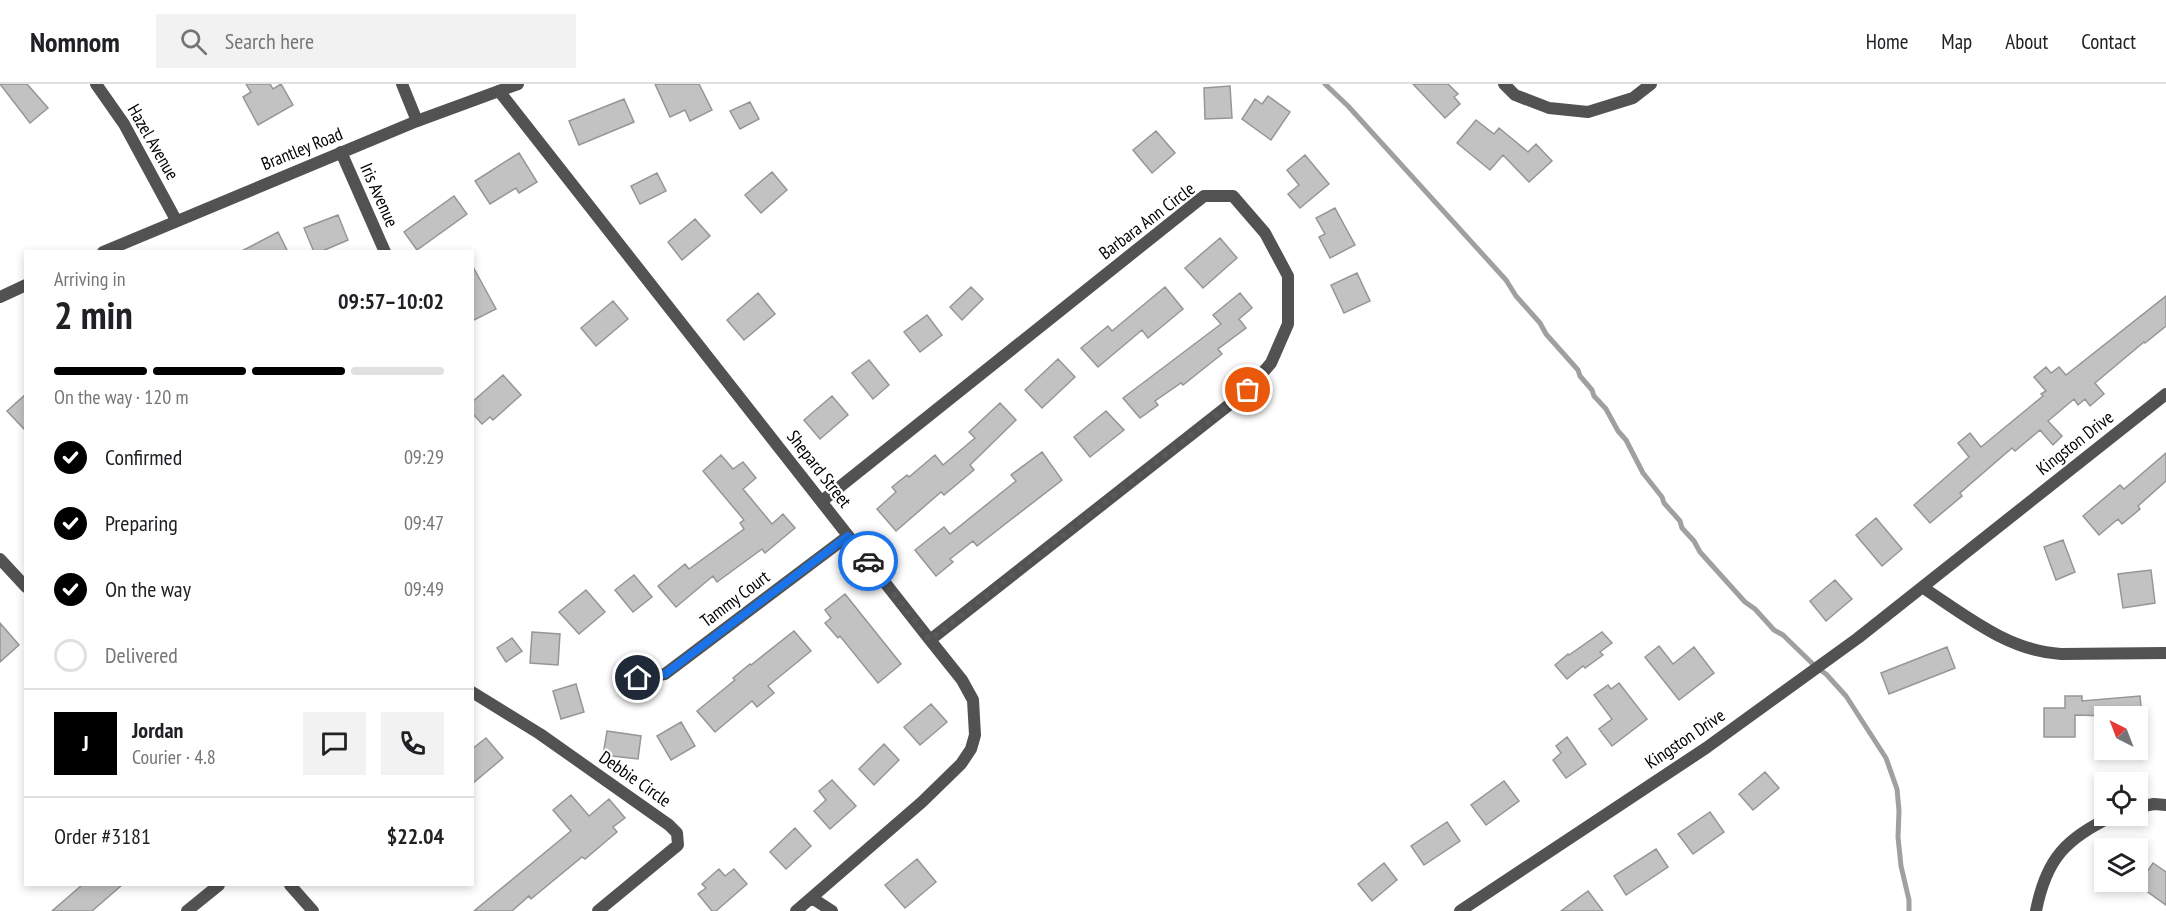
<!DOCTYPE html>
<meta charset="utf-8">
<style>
:root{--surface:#fff;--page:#f2f2f2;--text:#202124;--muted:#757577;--line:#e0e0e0;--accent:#000}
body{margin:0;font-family:"PT Sans Narrow",sans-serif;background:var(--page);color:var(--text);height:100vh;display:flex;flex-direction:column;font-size:22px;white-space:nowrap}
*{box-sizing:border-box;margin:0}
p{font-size:20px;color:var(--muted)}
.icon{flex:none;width:33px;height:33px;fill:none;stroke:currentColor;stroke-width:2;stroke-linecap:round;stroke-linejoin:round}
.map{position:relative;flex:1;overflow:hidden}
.drawer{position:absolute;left:24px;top:166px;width:450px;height:636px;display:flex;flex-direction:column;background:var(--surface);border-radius:0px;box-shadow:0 3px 9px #0003}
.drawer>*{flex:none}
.needle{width:39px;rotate:318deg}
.buttons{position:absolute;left:2094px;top:622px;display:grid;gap:12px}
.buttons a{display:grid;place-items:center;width:54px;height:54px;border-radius:0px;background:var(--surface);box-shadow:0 3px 9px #0003;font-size:30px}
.pin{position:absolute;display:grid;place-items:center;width:51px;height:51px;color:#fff;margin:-26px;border:3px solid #fff;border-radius:50%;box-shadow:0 2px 6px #0007}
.courier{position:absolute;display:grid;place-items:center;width:60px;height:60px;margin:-30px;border:4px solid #1a73e8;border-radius:50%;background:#fff;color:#222;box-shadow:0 2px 8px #0007}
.summary em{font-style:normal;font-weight:700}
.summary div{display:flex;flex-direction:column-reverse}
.summary{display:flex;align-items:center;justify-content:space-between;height:102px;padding:0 30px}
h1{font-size:39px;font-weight:700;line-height:45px}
.bar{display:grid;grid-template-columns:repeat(4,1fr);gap:9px 6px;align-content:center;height:72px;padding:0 30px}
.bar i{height:8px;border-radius:4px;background:var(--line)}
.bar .selected{background:var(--accent)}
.bar p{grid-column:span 4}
.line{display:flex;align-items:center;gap:15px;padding:0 30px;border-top:2px solid var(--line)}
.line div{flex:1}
.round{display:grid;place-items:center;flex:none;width:63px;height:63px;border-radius:0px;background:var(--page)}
ol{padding:0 30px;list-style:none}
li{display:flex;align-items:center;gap:18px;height:66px}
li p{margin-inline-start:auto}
li .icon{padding:6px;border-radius:50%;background:var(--accent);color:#fff;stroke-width:4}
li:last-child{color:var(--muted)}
li i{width:33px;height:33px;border:3px solid var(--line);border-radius:50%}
header{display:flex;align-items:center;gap:36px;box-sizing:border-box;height:84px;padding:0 30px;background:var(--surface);border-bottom:2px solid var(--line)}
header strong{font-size:28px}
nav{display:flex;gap:33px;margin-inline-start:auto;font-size:21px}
.search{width:420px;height:54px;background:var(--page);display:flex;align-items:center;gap:15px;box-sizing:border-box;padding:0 21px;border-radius:0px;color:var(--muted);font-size:22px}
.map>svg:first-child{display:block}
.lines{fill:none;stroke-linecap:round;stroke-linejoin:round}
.stream{stroke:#a0a0a0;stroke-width:5}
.building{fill:#c2c2c2;stroke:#969696;stroke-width:1.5}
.minor{stroke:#525252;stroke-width:12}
.tertiary{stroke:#525252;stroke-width:12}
.done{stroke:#595959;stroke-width:6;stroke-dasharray:0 10.8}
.route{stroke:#1a73e8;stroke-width:8}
.labels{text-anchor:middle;stroke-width:4.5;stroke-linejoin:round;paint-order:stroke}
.street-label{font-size:18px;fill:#000;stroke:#fff}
</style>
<header>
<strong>Nomnom</strong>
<div class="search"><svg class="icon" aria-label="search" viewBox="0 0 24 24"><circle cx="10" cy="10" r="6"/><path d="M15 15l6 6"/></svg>Search here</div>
<nav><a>Home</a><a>Map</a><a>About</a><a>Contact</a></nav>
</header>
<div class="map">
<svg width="2166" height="827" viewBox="0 0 2166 827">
<rect width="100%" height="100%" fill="#fff"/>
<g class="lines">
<!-- stream -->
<path class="stream" d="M1325 0 1348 22 1506 196 1516 212 1540 239 1546 250 1578 286 1580 292 1592 306 1594 312 1606 325 1618 347 1626 356 1643 389 1662 413 1664 419 1680 437 1682 444 1694 457 1700 468 1745 518 1755 525 1774 546 1783 551 1817 584 1826 590 1846 612 1886 674 1897 705 1899 727 1898 753 1901 782 1909 816V827"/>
</g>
<!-- building -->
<path class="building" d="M0 0H27L48 24 30 39Z
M246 0H270L273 5 281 0 293 21 258 41 243 13 251 8Z
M655 0H699L712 26 690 37 685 26 670 33Z
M1413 0H1448L1458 10 1454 13 1460 20 1445 34Z
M1230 2 1232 34 1205 35 1204 4Z
M1268 12 1290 28 1271 56 1242 35 1255 15 1262 20Z
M624 15 634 38 579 61 569 37Z
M750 18 759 35 740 45 730 27Z
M1476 36 1494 50 1499 44 1528 68 1536 60 1552 77 1529 98 1503 71 1490 86 1457 59Z
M1156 47 1175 69 1152 89 1133 66Z
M519 69 537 98 519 109 516 104 490 120 475 97Z
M1305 71 1329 100 1300 124 1288 110 1299 101 1287 86Z
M772 88 787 106 761 129 745 111Z
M657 89 666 107 640 120 631 102Z
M454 112 467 130 417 166 404 148Z
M1335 124 1355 161 1330 174 1319 153 1325 150 1316 134Z
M338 131 348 156 320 168H314L304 144Z
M695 135 710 152 682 176 668 158Z
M278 148 288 168H240Z
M1220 154 1237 174 1203 204 1185 184Z
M472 181 496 225 472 237Z
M1357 189 1370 217 1344 229 1331 201Z
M971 203 983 215 962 236 950 223Z
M1165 203 1183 225 1148 254 1142 246 1098 283 1081 264 1108 242 1112 247Z
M758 209 775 230 744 256 727 236Z
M1240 209 1252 224 1239 235 1246 244 1218 265 1222 270 1183 301 1181 299 1155 317 1158 321 1140 334 1123 314 1221 240 1213 231Z
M2166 212V242L2145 259 2144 258 2095 299 2104 310 2090 322 2085 315 2078 321 2074 315 2048 337 2062 352 2053 361 2040 346 2015 367 2012 364 1960 409 1962 412 1930 439 1914 421 1969 373 1958 359 1970 349 1981 363 2043 312 2041 310 2046 307 2034 293 2046 283 2051 289 2059 283 2066 291Z
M613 217 628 235 596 262 581 244Z
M927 231 942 251 920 268 904 248Z
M1058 275 1075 293 1042 324 1025 306Z
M869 276 889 301 873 315 852 289Z
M503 291 521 311 493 336 490 333 482 340 472 329V318Z
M26 310V347L7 327Z
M832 312 848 331 820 355 804 336Z
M1000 319 1016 336 970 381 974 386 944 411 941 408 896 447 877 425 896 408 892 403 907 391 909 393 935 371 943 381 975 354 969 348Z
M1106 327 1124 346 1090 373 1074 353Z
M1042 368 1062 396 977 462 973 457 950 475 953 478 936 492 915 466 944 443 950 450 1016 397 1011 391Z
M2166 369V397L2138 422 2140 425 2122 440 2118 435 2099 451 2083 432 2120 401 2124 405Z
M721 371 733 385 743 378 756 394 743 405 772 440 783 430 795 444 765 469 762 465 717 498 713 492 676 523 658 502 685 480 689 485 744 445 740 439 744 436 703 387Z
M1876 434 1902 465 1882 482 1856 451Z
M2063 456 2075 488 2056 496 2044 463Z
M2151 486 2155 519 2123 524 2118 490Z
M634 491 652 513 633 528 615 506Z
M1835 496 1852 515 1826 537 1810 517Z
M586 506 605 528 579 550 559 528Z
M845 510 901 580 878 599 840 552 838 554 825 539 831 534 825 526Z
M0 539 19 561 0 578Z
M794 547 811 567 768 602 774 609 757 623 752 617 715 648 697 627 735 596 733 594 750 580 751 581Z
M532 548 560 550 558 581 530 579Z
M1602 548 1612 559 1600 568 1603 571 1585 584 1583 582 1567 595 1555 581 1568 570 1569 571Z
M512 554 522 567 506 578 497 564Z
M1659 562 1673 580 1694 563 1714 589 1679 616 1645 573Z
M1947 563 1955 584 1889 610 1881 589Z
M1619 599 1647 635 1612 662 1599 645 1612 635 1594 611 1608 601 1611 605Z
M576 600 584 628 561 635 553 607Z
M2065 612H2082V617L2140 612 2142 633 2075 631V653H2044V624H2065Z
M931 620 947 638 920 661 904 643Z
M681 638 695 662 671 676 657 652Z
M607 647 641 652 638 675 603 671Z
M1567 653 1586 680 1566 694 1553 676 1561 669 1556 662Z
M486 654 503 674 472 700V665Z
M884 660 899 676 874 701 859 685Z
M1765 688 1779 704 1753 726 1739 710Z
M832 696 856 722 830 745 814 727 826 716 819 707Z
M1504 697 1519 717 1486 741 1471 721Z
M571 711 589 732 609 715 625 734 613 743 617 748 585 775 582 773 531 815 529 812 512 827H474L571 747 553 726Z
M1710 728 1724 748 1693 770 1678 750Z
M1447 738 1460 757 1424 781 1411 762Z
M795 744 811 762 786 785 770 768Z
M1656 765 1668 783 1626 811 1614 792Z
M917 775 936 798 905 824 885 801Z
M1384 779 1397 796 1372 817 1358 800Z
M2153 779 2166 788V821L2138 801Z
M719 785 725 792 734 785 747 800 716 827H712L698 810 706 804 702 800Z
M82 801H122L92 827H52Z
M1588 807 1603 827H1561Z"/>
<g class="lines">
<!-- minor -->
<path class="minor" d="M96 0 124 40 176 136
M402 0 417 37
M1504 0 1515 11 1549 24 1588 28 1633 14 1651 0
M499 7 930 556 962 596 973 616 975 651 971 665 961 680 922 718 796 827
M341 68 385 168
M822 417 1204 112H1233L1265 149 1288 192V240L1271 279 1248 306 930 556
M0 475 26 503
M1922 503C1965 531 2008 567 2061 570L2166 569
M638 594 665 590 848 452
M472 608 540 650 669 741 677 749 678 761 598 827
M2138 723 2154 720 2166 721
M290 801 313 827
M812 814 832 827
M187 827 219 801
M1460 827 1706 664 1858 554 2166 310
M2036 827C2046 775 2066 754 2113 732"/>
<!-- tertiary -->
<path class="tertiary" d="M103 168 417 37 518 0
M0 213 26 201"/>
</g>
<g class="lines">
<!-- done -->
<path class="done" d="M868 477 930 556 1248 306"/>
<!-- route -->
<path class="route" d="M638 594 665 590 848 452 868 477"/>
</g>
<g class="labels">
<!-- street labels -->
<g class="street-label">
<text transform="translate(153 58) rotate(60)" y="6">Hazel Avenue</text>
<text transform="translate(302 65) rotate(-22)" y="6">Brantley Road</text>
<text transform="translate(379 111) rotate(66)" y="6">Iris Avenue</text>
<text transform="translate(1147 137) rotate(-37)" y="6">Barbara Ann Circle</text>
<text transform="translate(2075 359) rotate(-38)" y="6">Kingston Drive</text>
<text transform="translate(819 385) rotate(52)" y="6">Shepard Street</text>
<text transform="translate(735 515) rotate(-37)" y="6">Tammy Court</text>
<text transform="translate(1685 655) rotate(-34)" y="6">Kingston Drive</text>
<text transform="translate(635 695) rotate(35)" y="6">Debbie Circle</text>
</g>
</g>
</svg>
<div class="buttons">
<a><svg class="needle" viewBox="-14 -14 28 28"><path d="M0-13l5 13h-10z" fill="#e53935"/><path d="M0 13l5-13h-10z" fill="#757577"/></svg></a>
<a><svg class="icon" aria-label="locate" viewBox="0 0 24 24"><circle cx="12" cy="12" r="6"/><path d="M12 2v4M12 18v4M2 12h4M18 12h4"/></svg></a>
<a><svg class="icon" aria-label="layers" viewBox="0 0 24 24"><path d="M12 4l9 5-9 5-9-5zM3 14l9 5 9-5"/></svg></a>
</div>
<div class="pin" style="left:1248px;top:306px;background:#ea580c"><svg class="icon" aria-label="bag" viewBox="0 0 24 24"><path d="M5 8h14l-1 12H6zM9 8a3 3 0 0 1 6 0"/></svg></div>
<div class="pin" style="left:638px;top:594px;background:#1f2937"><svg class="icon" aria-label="home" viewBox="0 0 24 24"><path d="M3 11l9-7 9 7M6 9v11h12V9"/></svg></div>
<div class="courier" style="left:868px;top:477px"><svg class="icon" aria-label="car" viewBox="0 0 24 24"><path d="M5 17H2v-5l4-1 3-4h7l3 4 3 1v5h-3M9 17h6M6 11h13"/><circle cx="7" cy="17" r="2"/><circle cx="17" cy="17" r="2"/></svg></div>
<section class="drawer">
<div class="summary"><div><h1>2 min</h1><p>Arriving in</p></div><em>09:57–10:02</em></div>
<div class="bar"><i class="selected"></i><i class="selected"></i><i class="selected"></i><i></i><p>On the way · 120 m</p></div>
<ol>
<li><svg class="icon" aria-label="check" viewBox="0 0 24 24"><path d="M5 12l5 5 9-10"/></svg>Confirmed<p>09:29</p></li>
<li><svg class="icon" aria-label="check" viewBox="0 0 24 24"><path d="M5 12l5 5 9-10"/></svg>Preparing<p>09:47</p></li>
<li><svg class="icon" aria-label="check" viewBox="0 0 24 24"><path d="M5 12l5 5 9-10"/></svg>On the way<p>09:49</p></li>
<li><i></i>Delivered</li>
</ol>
<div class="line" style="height:108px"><b class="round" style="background:var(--accent);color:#fff">J</b><div><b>Jordan</b><p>Courier · 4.8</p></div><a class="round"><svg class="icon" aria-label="chat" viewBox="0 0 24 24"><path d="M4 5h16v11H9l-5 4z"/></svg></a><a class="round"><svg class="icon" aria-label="phone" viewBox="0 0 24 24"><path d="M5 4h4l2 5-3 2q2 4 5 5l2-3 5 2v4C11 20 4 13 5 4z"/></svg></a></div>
<div class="line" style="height:78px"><div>Order #3181</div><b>$22.04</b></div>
</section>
</div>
